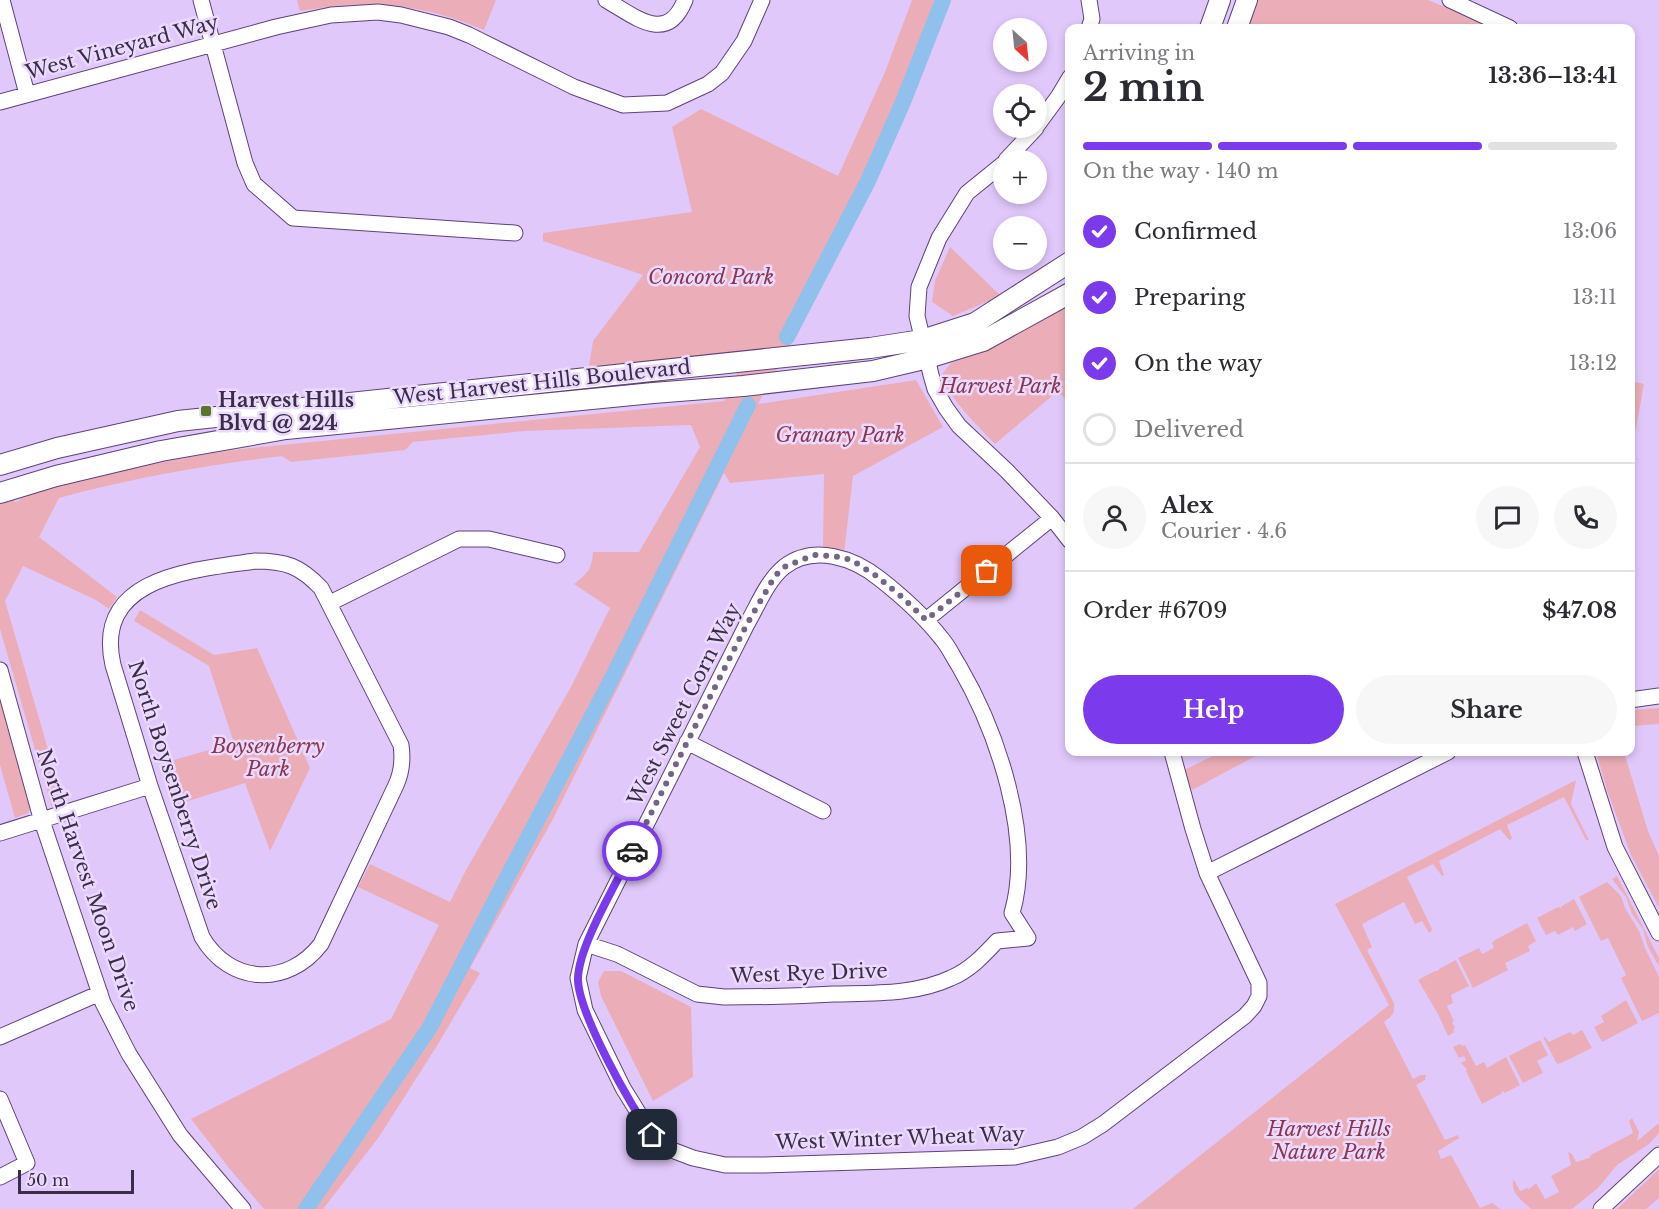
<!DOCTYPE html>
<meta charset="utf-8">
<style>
:root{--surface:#fff;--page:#f7f7f7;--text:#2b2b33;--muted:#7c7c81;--line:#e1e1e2;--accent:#7c3aed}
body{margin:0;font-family:"Libre Baskerville",serif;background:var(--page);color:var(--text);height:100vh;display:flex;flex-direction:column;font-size:22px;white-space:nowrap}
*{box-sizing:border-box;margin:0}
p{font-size:20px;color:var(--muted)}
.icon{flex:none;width:33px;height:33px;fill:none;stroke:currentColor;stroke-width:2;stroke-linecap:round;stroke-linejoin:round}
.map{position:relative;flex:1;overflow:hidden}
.details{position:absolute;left:1065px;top:24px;width:570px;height:732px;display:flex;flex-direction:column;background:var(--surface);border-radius:12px;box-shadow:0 3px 9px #0003}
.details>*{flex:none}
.needle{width:39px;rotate:153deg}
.controls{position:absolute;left:993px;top:18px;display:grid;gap:12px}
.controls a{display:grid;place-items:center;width:54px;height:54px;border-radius:50%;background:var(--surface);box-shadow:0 3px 9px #0003;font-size:30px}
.scale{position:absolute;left:18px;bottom:15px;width:116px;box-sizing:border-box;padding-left:6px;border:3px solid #3a2e47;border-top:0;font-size:16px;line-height:21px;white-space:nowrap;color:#3a2e47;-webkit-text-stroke:4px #ebd9ff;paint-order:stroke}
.pin{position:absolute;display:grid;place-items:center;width:51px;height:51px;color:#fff;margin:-26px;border-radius:12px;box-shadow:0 3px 9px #0006}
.courier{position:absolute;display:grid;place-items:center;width:60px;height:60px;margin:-30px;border:4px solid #7c3aed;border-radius:50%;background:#fff;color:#222;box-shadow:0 2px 8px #0007}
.head em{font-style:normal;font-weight:700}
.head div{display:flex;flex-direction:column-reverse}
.head{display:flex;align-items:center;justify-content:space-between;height:102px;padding:0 18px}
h1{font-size:39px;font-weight:700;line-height:45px}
.bar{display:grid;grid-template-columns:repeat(4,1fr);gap:9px 6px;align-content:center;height:72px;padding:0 18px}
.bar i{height:8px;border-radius:4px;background:var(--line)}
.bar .active{background:var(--accent)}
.bar p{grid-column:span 4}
.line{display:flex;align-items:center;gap:15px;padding:0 18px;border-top:2px solid var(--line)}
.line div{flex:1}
.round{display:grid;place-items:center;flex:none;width:63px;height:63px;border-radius:32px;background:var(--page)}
ol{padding:0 18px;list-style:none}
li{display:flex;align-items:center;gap:18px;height:66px}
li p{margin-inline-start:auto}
li .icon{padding:6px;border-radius:50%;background:var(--accent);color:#fff;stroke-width:4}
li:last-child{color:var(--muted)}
li i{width:33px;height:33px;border:3px solid var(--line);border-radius:50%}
.button{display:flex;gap:12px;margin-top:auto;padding:12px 18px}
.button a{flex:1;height:69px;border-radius:36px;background:var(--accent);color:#fff;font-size:24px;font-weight:700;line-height:69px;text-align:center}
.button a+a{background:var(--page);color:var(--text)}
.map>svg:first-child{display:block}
.green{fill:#ebaeb9}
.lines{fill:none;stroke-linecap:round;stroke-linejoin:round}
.canal{stroke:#90c0ec;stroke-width:16}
.minor-casing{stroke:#5e4278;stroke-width:17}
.tertiary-casing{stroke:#5e4278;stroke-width:22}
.minor{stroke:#fff;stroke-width:15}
.tertiary{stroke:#fff;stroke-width:20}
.done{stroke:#746486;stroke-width:6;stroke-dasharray:0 10.8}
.route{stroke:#7c3aed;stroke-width:8}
.poi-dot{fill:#5a762a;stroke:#ebd9ff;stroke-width:2}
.labels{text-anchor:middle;stroke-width:5;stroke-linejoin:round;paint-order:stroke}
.street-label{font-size:20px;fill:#3a2e47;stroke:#ebd9ff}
.park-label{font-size:20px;font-style:italic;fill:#88384c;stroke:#ebd9ff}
.poi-label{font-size:20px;font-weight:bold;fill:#3a2e47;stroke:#ebd9ff;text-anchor:start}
</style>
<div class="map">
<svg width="1659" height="1209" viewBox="0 0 1659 1209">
<rect width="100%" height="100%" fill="#e1c8fb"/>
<!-- green -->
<path class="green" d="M297 0H496L484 30C417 2 371 0 300 11Z
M912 0H948C936 34 924 69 910 103 866 206 812 306 758 404L916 380 943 427 853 476 844 553 823 549 824 474 730 483 724 473 553 819 470 968 480 973 438 1044 379 1137 323 1209H264L229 1168 191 1119 391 1019 439 925 358 887 370 864 450 902 466 870 571 687 610 608 574 584C587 574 592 569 593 552H639L700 447 691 425 524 431 413 442 405 450 291 462 282 456C207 465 132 478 59 498L39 537 117 597 109 609 96 600 23 566 5 601 63 801 52 808 0 629V504L14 499 15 502 19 501 21 497C94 476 167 459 242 449L724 401 748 352 589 366 593 341 643 275 543 241V233L692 212 672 127 701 109 838 176 885 72Z
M1254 0H1428L1476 20 1491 28H1246Z
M950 247 1001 296 953 316 932 302 935 281Z
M1069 300V403L1058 391 995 444C975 424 954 402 940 377L951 363 1021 331Z
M1632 381 1644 384 1631 455 1630 382Z
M140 610 214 655 257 648 310 768 270 851 245 783 176 805 163 763 234 743 209 666 134 621Z
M0 697 34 802 28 813 15 818 0 765Z
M1659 708V724L1631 726V710Z
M1221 752H1263L1192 790 1182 771Z
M1596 752H1624L1648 831 1659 856V908L1631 855 1608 793Z
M1576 780 1571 804 1589 840H1586L1564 797 1507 825 1512 838 1510 841 1500 829 1439 861 1444 875 1442 876 1433 864 1407 877 1432 929 1431 932 1429 933 1422 921 1415 924 1404 902 1362 924 1372 947 1367 950 1394 1003C1395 1014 1392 1016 1384 1022L1413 1079 1421 1075H1426L1425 1080 1416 1085 1445 1140 1458 1135 1459 1138 1438 1151 1441 1159 1451 1155 1480 1208 1492 1203 1500 1209H1133L1389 1005 1335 904Z
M1617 876 1659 958V966L1648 947 1643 929 1632 914 1626 897 1612 879Z
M1607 882 1621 896 1625 908 1639 931 1645 948 1659 977V1013L1642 1021 1621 978 1626 975 1608 938 1601 941 1579 897Z
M1574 899 1587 924 1575 931 1573 927 1558 935 1555 931 1546 935 1537 918 1558 907 1561 908 1562 906Z
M1527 923 1536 941 1528 946 1530 951 1505 963 1508 970 1473 988 1458 958 1479 948 1482 954 1494 948 1492 943 1495 940Z
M1456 960 1469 986 1451 995 1453 1003 1447 1006 1454 1021 1452 1022 1455 1028 1453 1030 1454 1032 1448 1036 1438 1014 1418 980 1435 971H1438L1439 969Z
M604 971H621L691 1007 693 1077 653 1101 601 996 598 982Z
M1626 1000 1638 1023 1602 1042 1594 1027 1604 1022 1601 1016Z
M1582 1030 1592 1048 1561 1063 1557 1064 1543 1037H1545L1549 1042 1570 1032 1573 1035Z
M1540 1040 1548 1055 1537 1061 1543 1073 1523 1083 1509 1056Z
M1460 1044 1462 1046 1465 1045 1476 1066 1484 1062 1487 1068 1506 1057 1520 1085 1505 1093 1502 1091 1501 1094 1482 1104 1466 1071 1467 1069 1461 1063 1466 1060 1464 1056 1459 1058 1453 1047Z
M1632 1118 1639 1132 1637 1141 1659 1123V1133L1649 1144 1617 1165 1598 1188 1572 1209H1531C1522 1201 1511 1193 1513 1181L1514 1180 1520 1191 1527 1188 1529 1189 1536 1183 1545 1199 1559 1192 1551 1176 1571 1165 1568 1152 1572 1154 1576 1162 1589 1158 1591 1155 1633 1133 1629 1121Z
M1659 1169V1198L1646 1209H1617Z"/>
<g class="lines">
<!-- canal -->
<path class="canal" d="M787 337 868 181 903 102 943 0
M306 1209 430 1027 500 891 610 682 748 405"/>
<!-- minor casing -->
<g class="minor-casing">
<path id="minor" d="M2 0 27 94
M201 0 245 163 254 184 293 218 515 233
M606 0C636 17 667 45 685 0
M1089 0 1092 19 1089 28
M1450 0 1510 28
M0 102 276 27 331 15 378 12 401 15 449 27 469 35 574 87 623 105 667 103 708 84 722 73 744 41 762 0
M1036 127 1058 97 1070 77
M1006 160 1036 128
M1004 163 967 193 939 238 919 287 917 316 931 375 935 389 946 408 959 426 1007 471 1052 518 1070 541
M255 561C286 561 300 566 321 588L401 745C403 759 402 772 396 785L321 944C288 987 230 985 202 937L150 786 113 665C93 576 194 570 255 561Z
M330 603 459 539H489L557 555
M926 620 1052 518
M0 670 41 818 103 1003 129 1054 180 1135 243 1209
M1630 700 1659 696
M687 742 823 811
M1585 752 1615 847 1659 933
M0 833 150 786
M1207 873 1448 752
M586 944 617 954 697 994 724 997C760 997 797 996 834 994 872 993 915 995 951 978 970 970 983 956 997 941L1028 938 1012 913C1034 838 997 731 959 666 953 657 949 647 942 639 924 616 903 597 880 579 854 558 814 544 784 567 767 581 758 605 747 624L586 944 578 978 585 1010 623 1088 652 1135 672 1150 693 1158 725 1165H764L1015 1157 1058 1147 1082 1137 1103 1124 1245 1016 1254 1006 1259 996V983L1207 873 1193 829 1172 752
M0 1037 100 993
M0 1099 27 1163 0 1177
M1601 1209 1659 1155"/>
</g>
<!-- tertiary casing -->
<g class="tertiary-casing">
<path id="tertiary" d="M1210 28 1220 0
M1237 28 1247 0
M0 465 57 448 178 421 870 348 922 340 975 323 1070 262
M0 493 56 476 161 451 286 429 653 393 743 386 873 371 928 358 983 341 1070 293"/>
</g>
<!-- minor -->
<use href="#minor" class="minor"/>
<!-- tertiary -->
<use href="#tertiary" class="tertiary"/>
</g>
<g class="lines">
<!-- done -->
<path class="done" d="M632 851 747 624 775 576 786 566 814 555 842 557 853 561 875 575 902 597 926 620 987 571"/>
<!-- route -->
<path class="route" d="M632 851C617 883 579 945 578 978 577 1010 631 1108 652 1135"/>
</g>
<!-- markers -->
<rect class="poi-dot" x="200" y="405" width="12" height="12" rx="3"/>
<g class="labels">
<!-- street labels -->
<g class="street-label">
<text transform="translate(122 47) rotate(-15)" y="7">West Vineyard Way</text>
<text transform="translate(542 382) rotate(-6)" y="7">West Harvest Hills Boulevard</text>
<text transform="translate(684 704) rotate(-63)" y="7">West Sweet Corn Way</text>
<text transform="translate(175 785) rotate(72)" y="7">North Boysenberry Drive</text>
<text transform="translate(88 880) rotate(71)" y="7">North Harvest Moon Drive</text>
<text transform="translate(809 973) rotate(-2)" y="7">West Rye Drive</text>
<text transform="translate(900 1138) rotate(-2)" y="7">West Winter Wheat Way</text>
</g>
<!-- park labels -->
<g class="park-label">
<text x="711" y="284">Concord Park</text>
<text x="1000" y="393">Harvest Park</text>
<text x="840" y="442">Granary Park</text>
<text x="268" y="753">Boysenberry<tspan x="268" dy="23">Park</tspan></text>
<text x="1329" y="1136">Harvest Hills<tspan x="1329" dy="23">Nature Park</tspan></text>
</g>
<!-- poi labels -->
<g class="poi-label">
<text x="218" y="407">Harvest Hills<tspan x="218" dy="23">Blvd @ 224</tspan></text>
</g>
</g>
</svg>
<div class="controls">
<a><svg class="needle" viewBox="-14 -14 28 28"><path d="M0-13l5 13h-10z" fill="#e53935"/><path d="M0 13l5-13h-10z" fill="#7c7c81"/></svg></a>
<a><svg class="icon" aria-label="locate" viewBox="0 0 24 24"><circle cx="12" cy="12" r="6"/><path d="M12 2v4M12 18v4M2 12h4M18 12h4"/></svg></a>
<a>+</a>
<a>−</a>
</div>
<div class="scale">50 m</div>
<div class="pin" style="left:987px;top:571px;background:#ea580c"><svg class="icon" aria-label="bag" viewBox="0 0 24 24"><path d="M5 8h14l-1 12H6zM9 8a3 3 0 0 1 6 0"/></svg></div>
<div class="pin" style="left:652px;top:1135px;background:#1f2937"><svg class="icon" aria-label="home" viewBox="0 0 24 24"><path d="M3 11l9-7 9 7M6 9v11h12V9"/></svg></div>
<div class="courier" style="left:632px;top:851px"><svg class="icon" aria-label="car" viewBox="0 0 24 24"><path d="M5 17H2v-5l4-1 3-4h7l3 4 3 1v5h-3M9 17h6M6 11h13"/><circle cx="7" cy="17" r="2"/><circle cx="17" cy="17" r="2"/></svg></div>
<section class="details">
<div class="head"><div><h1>2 min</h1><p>Arriving in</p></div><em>13:36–13:41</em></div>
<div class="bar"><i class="active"></i><i class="active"></i><i class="active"></i><i></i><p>On the way · 140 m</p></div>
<ol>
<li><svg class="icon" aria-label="check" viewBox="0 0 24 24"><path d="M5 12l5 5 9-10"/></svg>Confirmed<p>13:06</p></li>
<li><svg class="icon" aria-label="check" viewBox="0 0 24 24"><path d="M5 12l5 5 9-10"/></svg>Preparing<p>13:11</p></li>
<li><svg class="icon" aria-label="check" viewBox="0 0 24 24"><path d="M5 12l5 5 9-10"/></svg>On the way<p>13:12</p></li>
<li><i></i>Delivered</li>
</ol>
<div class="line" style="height:108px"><a class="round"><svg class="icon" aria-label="person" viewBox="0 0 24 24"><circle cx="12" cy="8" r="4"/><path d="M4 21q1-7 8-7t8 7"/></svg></a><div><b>Alex</b><p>Courier · 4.6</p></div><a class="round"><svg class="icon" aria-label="chat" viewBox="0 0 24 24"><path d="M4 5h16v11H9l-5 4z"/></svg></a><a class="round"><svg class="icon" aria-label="phone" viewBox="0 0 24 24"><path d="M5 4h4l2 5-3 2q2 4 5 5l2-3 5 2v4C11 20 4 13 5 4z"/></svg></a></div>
<div class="line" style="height:78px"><div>Order #6709</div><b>$47.08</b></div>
<div class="button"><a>Help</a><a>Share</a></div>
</section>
</div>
